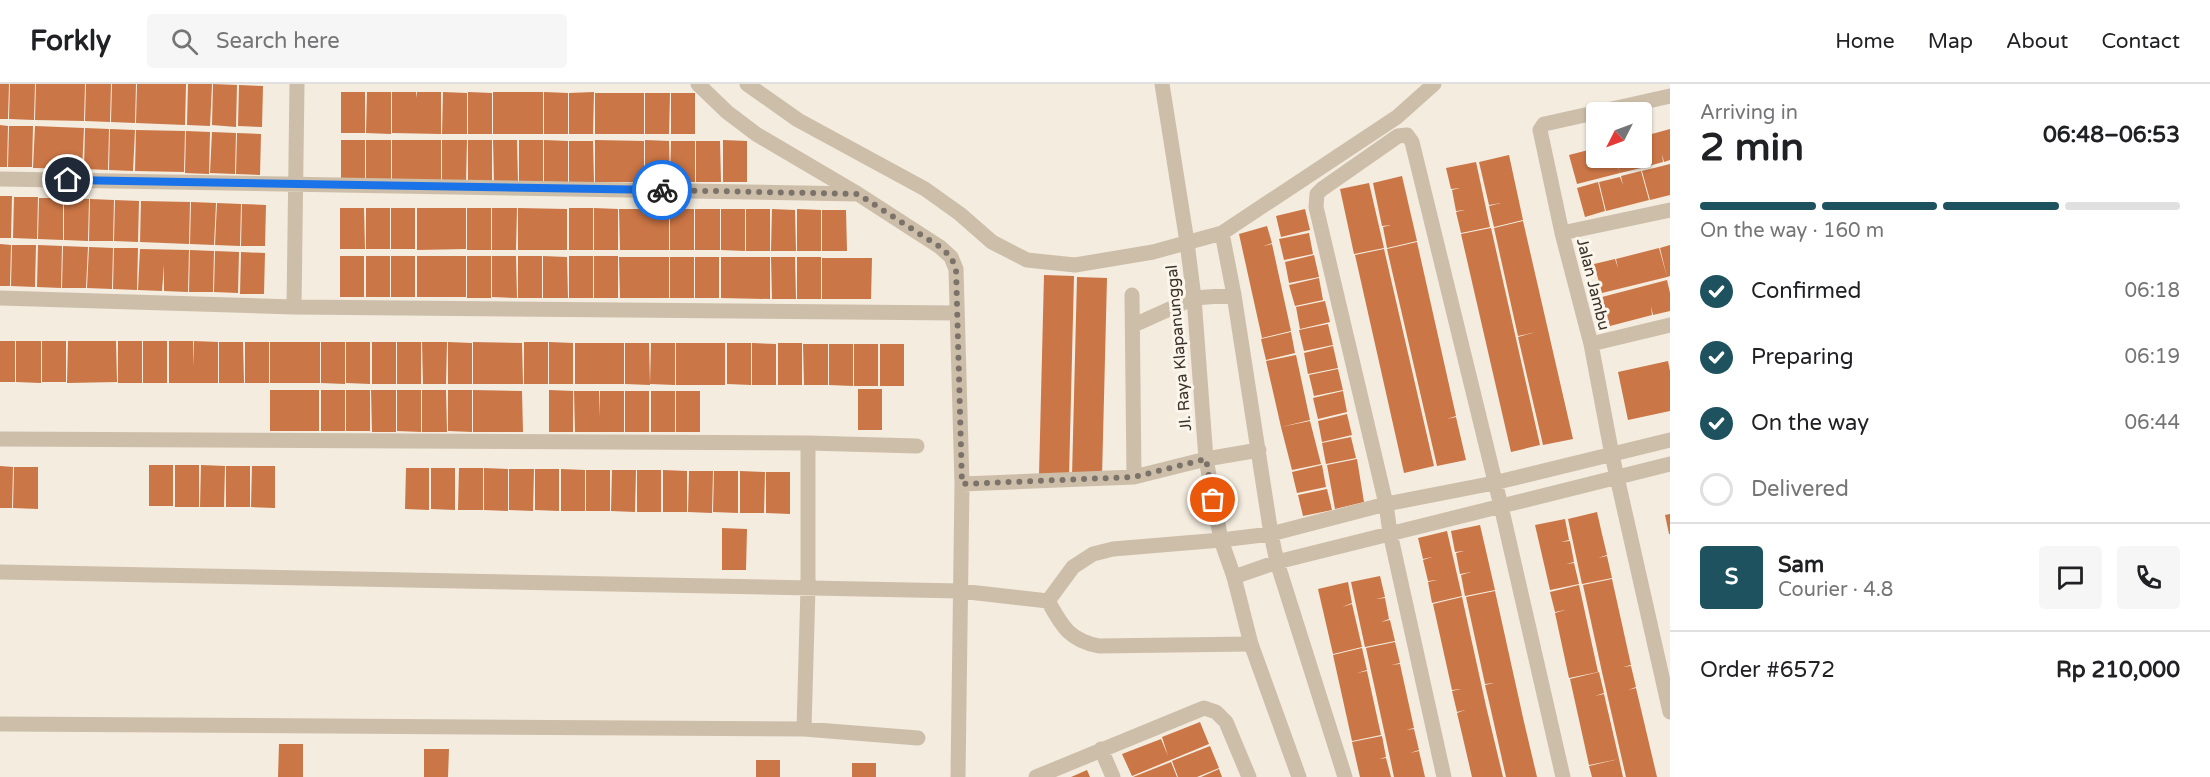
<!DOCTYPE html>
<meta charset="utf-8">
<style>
:root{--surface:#fff;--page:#f6f6f6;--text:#202124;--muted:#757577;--line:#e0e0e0;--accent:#1d525e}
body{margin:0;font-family:"Varela Round",sans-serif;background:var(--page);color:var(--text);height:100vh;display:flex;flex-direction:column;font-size:22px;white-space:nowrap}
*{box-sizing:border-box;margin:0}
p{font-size:20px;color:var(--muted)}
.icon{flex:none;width:33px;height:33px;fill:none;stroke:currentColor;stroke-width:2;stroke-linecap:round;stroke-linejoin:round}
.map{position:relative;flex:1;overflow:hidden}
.side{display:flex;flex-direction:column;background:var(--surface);width:540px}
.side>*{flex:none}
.needle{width:39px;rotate:228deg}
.controls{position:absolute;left:1586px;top:18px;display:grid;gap:12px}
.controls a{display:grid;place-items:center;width:66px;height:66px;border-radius:6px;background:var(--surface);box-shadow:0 2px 4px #0004;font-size:30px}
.pin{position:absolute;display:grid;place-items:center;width:51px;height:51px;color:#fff;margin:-26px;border:3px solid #fff;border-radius:50%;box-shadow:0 2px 6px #0007}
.courier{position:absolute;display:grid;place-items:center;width:60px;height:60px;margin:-30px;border:4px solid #1a73e8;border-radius:50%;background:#fff;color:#222;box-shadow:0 2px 8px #0007}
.summary em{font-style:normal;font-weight:700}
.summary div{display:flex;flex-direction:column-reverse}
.summary{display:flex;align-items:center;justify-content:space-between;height:102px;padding:0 30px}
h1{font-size:39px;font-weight:700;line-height:45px}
.bar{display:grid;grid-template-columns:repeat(4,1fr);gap:9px 6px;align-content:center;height:72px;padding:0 30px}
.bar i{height:8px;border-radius:4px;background:var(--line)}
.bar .current{background:var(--accent)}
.bar p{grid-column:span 4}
.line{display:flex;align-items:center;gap:15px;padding:0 30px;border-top:2px solid var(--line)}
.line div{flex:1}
.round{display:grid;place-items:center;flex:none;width:63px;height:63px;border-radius:6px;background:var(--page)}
ol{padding:0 30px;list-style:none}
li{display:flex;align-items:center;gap:18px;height:66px}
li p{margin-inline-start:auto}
li .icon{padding:6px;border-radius:50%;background:var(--accent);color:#fff;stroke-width:4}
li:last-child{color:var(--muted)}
li i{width:33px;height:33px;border:3px solid var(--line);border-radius:50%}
header{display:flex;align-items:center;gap:36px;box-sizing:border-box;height:84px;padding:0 30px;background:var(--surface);border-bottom:2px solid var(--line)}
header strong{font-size:28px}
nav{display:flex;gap:33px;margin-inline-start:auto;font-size:21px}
.search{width:420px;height:54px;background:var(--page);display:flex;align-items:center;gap:15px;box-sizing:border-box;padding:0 21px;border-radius:6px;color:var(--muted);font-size:22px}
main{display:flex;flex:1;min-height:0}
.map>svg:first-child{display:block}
.building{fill:#cb7646}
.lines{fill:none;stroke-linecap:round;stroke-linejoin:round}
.minor{stroke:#cdbeaa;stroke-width:15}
.tertiary{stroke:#cdbeaa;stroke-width:15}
.done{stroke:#7b7269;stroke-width:6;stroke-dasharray:0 10.8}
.route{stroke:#1a73e8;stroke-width:8}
.labels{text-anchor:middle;stroke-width:6;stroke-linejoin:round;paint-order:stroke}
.street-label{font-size:16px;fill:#3a312a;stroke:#fbf6ec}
</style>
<header>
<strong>Forkly</strong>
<div class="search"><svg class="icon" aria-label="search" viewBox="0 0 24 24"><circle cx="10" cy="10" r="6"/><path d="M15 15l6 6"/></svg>Search here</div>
<nav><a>Home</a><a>Map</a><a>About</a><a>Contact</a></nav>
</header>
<main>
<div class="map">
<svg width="1670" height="693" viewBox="0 0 1670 693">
<rect width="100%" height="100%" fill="#f4ecdf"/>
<!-- building -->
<path class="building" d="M0 0H9L8 35H0Z
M10 0H35L34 36 9 35Z
M36 0H85L84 37 35 36Z
M86 0H111L110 38 85 37Z
M112 0H136L135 39 111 38Z
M137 0H186L185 41 136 39Z
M188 0H212L210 42 187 41Z
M213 0 237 1 236 43 212 41Z
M239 1 263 2 262 43 238 42Z
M341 8H365V49H341Z
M367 8H391V50L366 49Z
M392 8H416V14L417 8H441V50L392 49Z
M443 8 467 9V50H442Z
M468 8 492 9V50H468Z
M493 8H543V50H493Z
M544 8 568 9V50H544Z
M594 8 593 50H569V9Z
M595 9H644V50H595Z
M645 9H670L669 50H645Z
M671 9H695V50H671Z
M0 41 8 42 7 83H0Z
M9 42H33L32 83H8Z
M35 42 84 44 82 85 33 84Z
M85 44 109 45 108 86 84 85Z
M110 45 135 46 133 87 109 86Z
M1670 45V76L1664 78 1662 70 1663 78 1642 84 1640 74 1641 53Z
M136 46 185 47 184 88 135 87Z
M186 47 210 48 209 90 185 89Z
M212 48 236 49 235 90 210 89Z
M237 49 261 50 260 91 236 90Z
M341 56H365V97H341Z
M366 56H391V98L366 97Z
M392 56H441V98H392Z
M442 56H467L466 98H442Z
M468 56H492V98H468Z
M493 56H517L518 98H494Z
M519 56H543V98H519Z
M544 56 568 57V98H544Z
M595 56 644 57V98H595Z
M645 56 669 57 670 98H645Z
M723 56 747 57V98H723Z
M569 57H593L594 98H569Z
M671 57H695V98H670Z
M696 57H720L721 98H696Z
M1596 64V74H1615L1620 89 1577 100 1569 71Z
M1509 71 1523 136 1494 143 1489 122 1501 119 1489 121 1479 78Z
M1616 74H1639L1641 84 1620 89Z
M1476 78 1490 143 1461 149 1456 128 1465 126 1456 127 1452 106 1460 104 1451 105 1446 84Z
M1670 80V111L1650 116 1642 87Z
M1641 87 1649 116 1606 127 1599 98 1620 93 1623 101 1621 92Z
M1402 92 1417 157 1387 164 1383 143 1391 141 1382 142 1373 99Z
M1598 98 1605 127 1585 133 1577 104Z
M1369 99 1384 164 1354 170 1340 105Z
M0 112H12L11 154H0Z
M14 113H38L37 155 13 154Z
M39 114H63V156L38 155Z
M64 114 89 115 88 157 64 156Z
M90 115 114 116 113 157H89Z
M115 116 139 117 138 158 114 157Z
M141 117 190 118 189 160 140 158Z
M191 118 216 119 214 161 190 160Z
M217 119 241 120 240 162 215 161Z
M242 120 266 121 265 162H241Z
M340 124H364L365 165H340Z
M366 124H390V165H366Z
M391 124H415V165H391Z
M417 124H466V165L417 166Z
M467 124H491V166H467Z
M492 124H517L516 166H492Z
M518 124 567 125V166H518Z
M569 124H593V166H569Z
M594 124 618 125V166H594Z
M644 124 669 125V166H620L619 125H643L644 131Z
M670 125H694V166H670Z
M695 125H720V166H695Z
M721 125H745V167L721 166Z
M746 125H770V167H746Z
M772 125 795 126 796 167H771Z
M797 125 821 126V167H797Z
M1305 125 1310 146 1281 153 1276 132Z
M822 126H846L847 167H822Z
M1523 137 1573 355 1543 361 1518 253 1536 248 1518 252 1494 144Z
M1267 142 1272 159 1264 162 1272 160 1291 247 1262 254 1239 150Z
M1491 144 1540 361 1511 368 1461 150Z
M1309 149 1313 170 1284 176 1279 155Z
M1417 158 1456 332 1447 335 1456 333 1466 376 1437 382 1387 165Z
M0 160 11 161 10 202H0Z
M12 161H36L35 203 11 202Z
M38 161 62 162 61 204 37 203Z
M1670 161V192L1667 193 1660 164Z
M63 162 88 163 86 204H62Z
M89 163 113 164 112 205 87 204Z
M114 164H138L137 206 113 205Z
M1659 164 1667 193 1602 209 1594 180 1615 175 1618 184 1616 175Z
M140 165 189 166 188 208 164 207V181L162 207 138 206Z
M1384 165 1434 382 1404 389 1355 171Z
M190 166 214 167 213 208H189Z
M215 167 239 168 238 209 214 208Z
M241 168 265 169 264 210H240Z
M1314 171 1319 193 1289 199 1285 178Z
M340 172H364V213H340Z
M366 172H390V213H366Z
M391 172H415V213H391Z
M417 172H466V213H417Z
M467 172H491V214H467Z
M492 172H516L517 214 492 213Z
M518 172H542V214H518Z
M543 172 567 173 568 214H543Z
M569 172H593V214H569Z
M594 172H618V214H594Z
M619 173H669V214H620Z
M670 173H694V214H670Z
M695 173H719V214H695Z
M721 173H770V215L721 214Z
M771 173H795L796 215H772Z
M797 173H821V215H797Z
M822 174H872L871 215H822Z
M1044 191 1074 192 1069 393 1039 392Z
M1077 193 1107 194 1102 393 1072 392Z
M1319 194 1323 216 1295 222 1289 201Z
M1667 196 1670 209V227L1653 231 1651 222 1652 231 1610 242 1602 213Z
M1325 217 1330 238 1300 245 1296 223Z
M1328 240 1333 261 1304 267 1299 246Z
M1291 248 1295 269 1266 276 1261 255Z
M0 257H15V298H0Z
M16 257H41V299L16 298Z
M42 257H66V298H42Z
M68 257H116L117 298 67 299Z
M118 257H142V299H118Z
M143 257H167V299H143Z
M169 257H193V283L194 257 218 258V299H169Z
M219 258H243L244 299H219Z
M245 258H269V299H245Z
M270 258H320V299H270Z
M321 258H345V300L321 299Z
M346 258H370V300L346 299Z
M372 258H396V300H372Z
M397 258H421V300H397Z
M422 258H447L446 300H423Z
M448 258 472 259V300H448Z
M473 258 522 259 523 300H473Z
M524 258H548V300H524Z
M549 258 573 259V300H549Z
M575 259H624V300H575Z
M625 259H649L650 301 625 300Z
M651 259H675V301L650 300Z
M676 259H725V301H676Z
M727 259H751V301L727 300Z
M752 259 776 260V301H752Z
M778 259H802V301H778Z
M803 260H828V301H804Z
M829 260H853V302L829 301Z
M854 260H878V302H854Z
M880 260H904V302H880Z
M1333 262 1338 284 1308 290 1304 269Z
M1296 271 1310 336 1281 343 1266 277Z
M1668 277 1670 287V327L1628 336 1618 288Z
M1338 285 1343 306 1314 312 1309 291Z
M858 305H882V346H858Z
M270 306H319V347H270Z
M321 306H345V347H321Z
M346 306H370V347H346Z
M371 306H396V348H372Z
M397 306H421V348L397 347Z
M422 306H446L447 348H422Z
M448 306H472V348L448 347Z
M473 306 522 307 523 348H473Z
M549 306 573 307V348H549Z
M574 307H599V333L600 307H624V348H575Z
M625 307H649V348H625Z
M651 307H675V348H651Z
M676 307H700V348H676Z
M1343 307 1347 328 1318 335 1313 314Z
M1347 330 1352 351 1322 358 1318 337Z
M1310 337 1321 380 1292 386 1281 343Z
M1351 353 1356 374 1326 380 1322 359Z
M1357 375 1364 418 1335 425 1327 381Z
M149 381H173V422H149Z
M175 381H199V423H175Z
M201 381 225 382 224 423H200Z
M1322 381 1326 403 1297 409 1292 388Z
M0 382 13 383 12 424H0Z
M226 382H250V423H226Z
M252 382H275V424L251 423Z
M14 383H38V425L13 424Z
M406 384H429V426L405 425Z
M431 384H455V426L431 425Z
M459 384H483V426H458Z
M484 384 508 385V427L484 426Z
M509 385H534L533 427 509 426Z
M535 385H559V427L535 426Z
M561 385 585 386V427H561Z
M586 386H610V427H586Z
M612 386H636L635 428 611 427Z
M637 386H661V428H637Z
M663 386 687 387V428H663Z
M689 387H713L712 429 688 428Z
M714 387H738V429L713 428Z
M740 387 765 388 764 429H740Z
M766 388H790V430L766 429Z
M1327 405 1332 426 1303 432 1298 411Z
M1597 428 1602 450 1593 452 1602 450 1607 471 1598 474 1607 472 1612 494 1582 500 1568 435Z
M1670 430V450H1669L1665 431Z
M1565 435 1569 456 1561 458 1570 457 1574 478 1566 480 1574 479 1579 500 1550 506 1535 441Z
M1480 441 1495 506 1465 512 1461 491 1471 488 1460 490 1456 469 1464 467 1455 468 1451 447Z
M722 444 747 445 746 486H722Z
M1447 447 1462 512 1432 519 1428 498 1437 496 1428 497 1423 476 1432 473 1423 475 1418 454Z
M1380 492 1385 513 1376 515 1385 514 1389 535 1381 538 1390 536 1395 557 1365 563 1351 498Z
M1612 495 1631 581 1623 583 1631 582 1636 603 1628 606 1636 604 1657 693H1626L1602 588 1583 501Z
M1348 498 1352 519 1342 523 1352 520 1362 563 1333 570 1318 505Z
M1579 501 1598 588 1569 594 1555 529 1565 526 1555 528 1550 508Z
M1495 507 1524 638 1537 693H1506L1490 622 1485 601 1494 599 1485 600 1466 513Z
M1462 513 1486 622 1503 693H1472L1462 650 1457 629 1465 626 1457 628 1452 607 1461 605 1452 606 1433 520Z
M1395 558 1400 579 1391 581 1400 580 1414 644 1406 646 1414 645 1419 666 1410 669 1419 667 1425 693H1394L1390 674 1366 564Z
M1362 564 1367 586 1357 589 1367 587 1381 651 1352 657 1333 571Z
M1599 588 1604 609 1595 612 1604 610 1619 675 1589 681 1570 595Z
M1200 638 1209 660 1132 692 1122 670 1161 655 1168 672 1162 653Z
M1382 652 1386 673 1379 675 1386 674 1391 693H1360L1352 658Z
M279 660H303V693H278Z
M1210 662 1219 684 1197 693H1178L1172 677Z
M424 665H449L448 693H424Z
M1619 675 1623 693H1592L1589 682Z
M756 676H780V693H756Z
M1171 678 1177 693H1133Z
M852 679H876V693H852Z
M1219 685 1222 693H1201Z
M1087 686 1090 693H1071Z"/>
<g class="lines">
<!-- minor -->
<path class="minor" d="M698 0 727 28 756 50 858 110 940 163 951 173 956 185 962 400 958 693
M747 0 798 36 925 105 960 130 992 158 1027 176 1075 181 1153 168 1222 149 1397 33 1434 0
M1670 12 1549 39 1544 40 1540 46 1562 149 1591 260 1612 371 1670 628
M0 95 858 110
M1222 149 1234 211 1271 450 1277 478 1345 693
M1562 149 1670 126
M1132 211 1134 393
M0 214 294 223 957 229
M294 223 297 0
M1134 241 1194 214 1234 211
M1591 260 1670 241
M0 355 808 359 917 362
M962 400 1134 393 1206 375 1259 366
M0 488 960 507 1048 517
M1234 493 1277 478 1670 380
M1048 517 1073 483 1093 470 1113 465 1221 456 1271 450 1386 420 1494 399 1670 356
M1048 517C1062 542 1069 556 1099 562L1251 560
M0 640 804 645 918 654
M804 645 808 503V359
M1101 665 1113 693
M1036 693 1204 624 1216 628 1226 638 1249 693
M1444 693 1390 449 1386 420 1316 123 1317 110 1322 105 1398 52 1407 51 1412 58 1501 422 1563 693"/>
<!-- tertiary -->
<path class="tertiary" d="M1162 0 1187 158 1194 214 1206 375 1221 456 1234 493 1251 560 1299 693"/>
</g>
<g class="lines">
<!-- done -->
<path class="done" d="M662 106 858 110 940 163 951 173 956 185 962 400 1134 393 1206 375 1213 416"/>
<!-- route -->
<path class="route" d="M68 96 662 106"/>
</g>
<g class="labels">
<!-- street labels -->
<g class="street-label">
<text transform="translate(1594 200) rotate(76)" y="6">Jalan Jambu</text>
<text transform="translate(1178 264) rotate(-95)" y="6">Jl. Raya Klapanunggal</text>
</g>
</g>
</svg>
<div class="controls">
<a><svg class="needle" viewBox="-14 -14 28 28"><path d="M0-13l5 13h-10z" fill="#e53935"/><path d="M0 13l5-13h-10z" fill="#757577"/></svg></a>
</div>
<div class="pin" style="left:1213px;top:416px;background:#ea580c"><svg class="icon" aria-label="bag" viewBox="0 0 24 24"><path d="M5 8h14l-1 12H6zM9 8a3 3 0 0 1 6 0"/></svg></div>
<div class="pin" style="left:68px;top:96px;background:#1f2937"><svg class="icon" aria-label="home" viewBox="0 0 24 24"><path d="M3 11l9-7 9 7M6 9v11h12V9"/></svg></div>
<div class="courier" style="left:662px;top:106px"><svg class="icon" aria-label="bike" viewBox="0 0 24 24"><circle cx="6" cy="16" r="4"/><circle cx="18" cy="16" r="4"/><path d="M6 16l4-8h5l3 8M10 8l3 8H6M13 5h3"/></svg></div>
</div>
<section class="side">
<div class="summary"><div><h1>2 min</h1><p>Arriving in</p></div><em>06:48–06:53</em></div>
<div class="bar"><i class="current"></i><i class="current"></i><i class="current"></i><i></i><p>On the way · 160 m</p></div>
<ol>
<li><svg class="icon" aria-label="check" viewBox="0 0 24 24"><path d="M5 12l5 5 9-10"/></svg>Confirmed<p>06:18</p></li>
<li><svg class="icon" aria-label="check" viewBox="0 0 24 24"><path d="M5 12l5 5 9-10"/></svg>Preparing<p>06:19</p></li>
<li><svg class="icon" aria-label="check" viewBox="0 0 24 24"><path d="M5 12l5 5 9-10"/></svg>On the way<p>06:44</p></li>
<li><i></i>Delivered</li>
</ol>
<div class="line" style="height:108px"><b class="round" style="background:var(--accent);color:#fff">S</b><div><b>Sam</b><p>Courier · 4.8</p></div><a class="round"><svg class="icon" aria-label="chat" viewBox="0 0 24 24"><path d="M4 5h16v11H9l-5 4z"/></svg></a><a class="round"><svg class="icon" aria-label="phone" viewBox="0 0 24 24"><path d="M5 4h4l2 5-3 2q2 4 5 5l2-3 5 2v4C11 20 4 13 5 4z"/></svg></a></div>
<div class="line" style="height:78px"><div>Order #6572</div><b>Rp 210,000</b></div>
</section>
</main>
